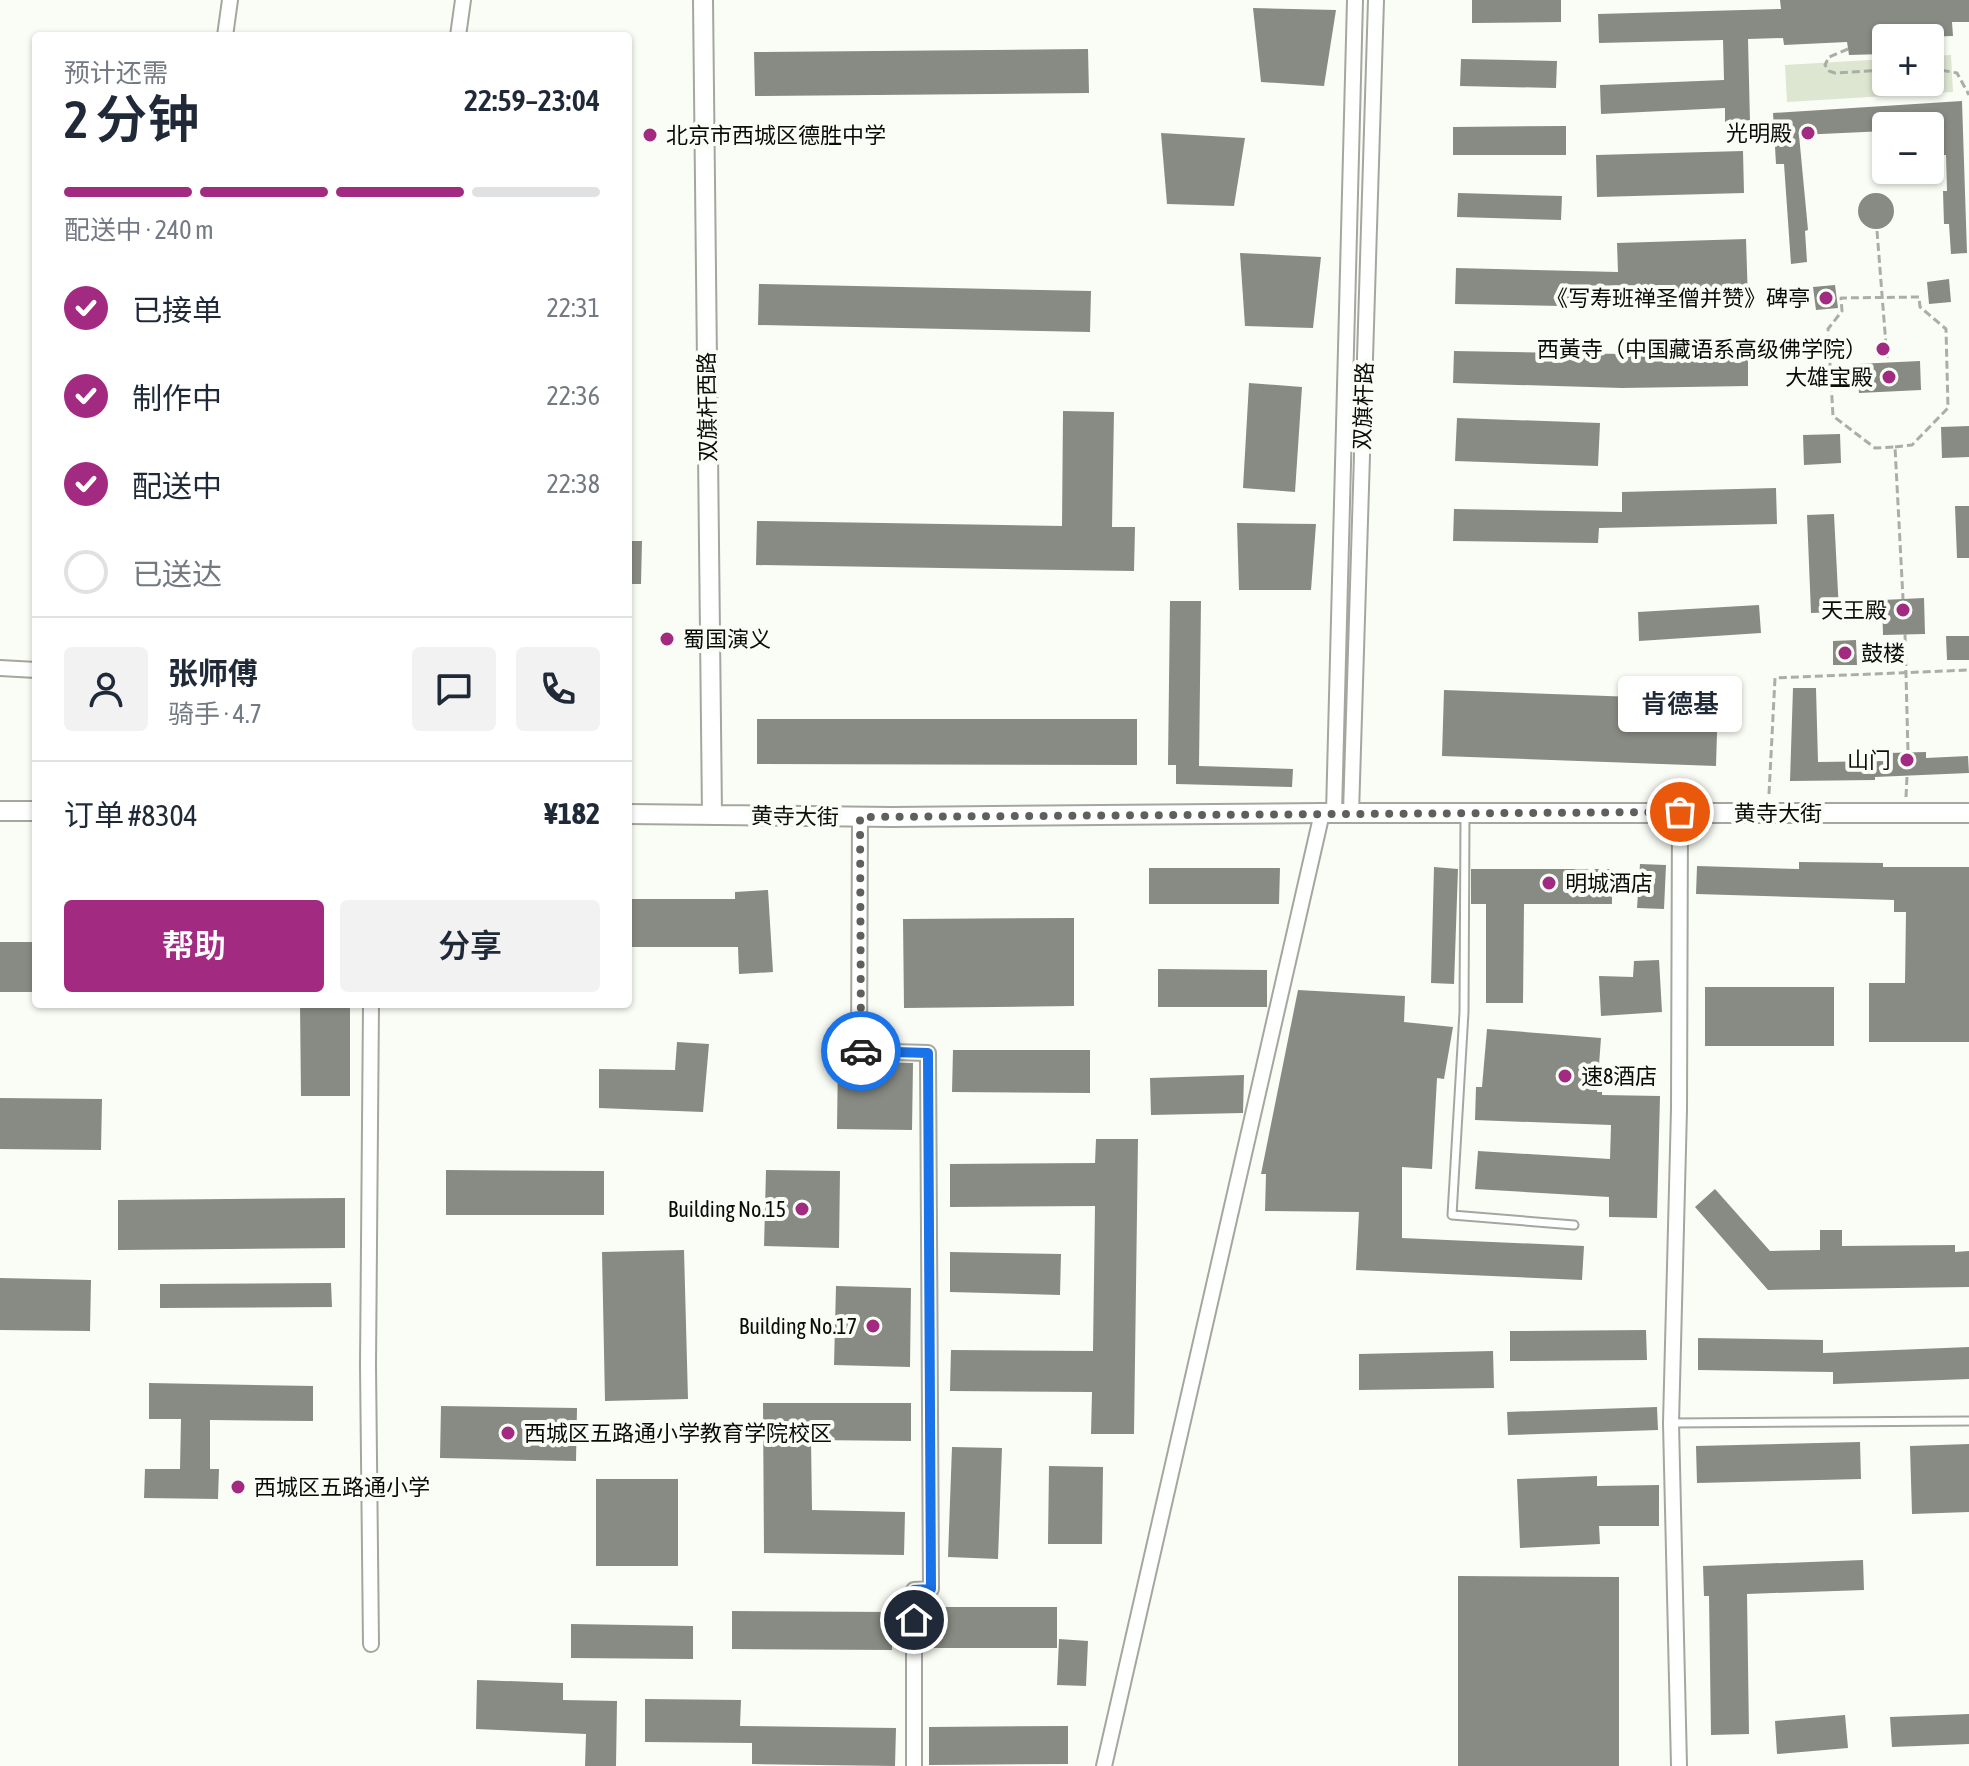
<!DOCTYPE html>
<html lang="zh">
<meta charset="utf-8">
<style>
:root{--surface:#fff;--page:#f2f2f3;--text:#1f2937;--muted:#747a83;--line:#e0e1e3;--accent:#a22a81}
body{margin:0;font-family:"Asap Condensed","Noto Sans SC",sans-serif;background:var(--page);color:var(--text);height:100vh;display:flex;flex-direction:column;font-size:30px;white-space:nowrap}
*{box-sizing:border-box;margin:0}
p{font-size:26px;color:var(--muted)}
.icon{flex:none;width:44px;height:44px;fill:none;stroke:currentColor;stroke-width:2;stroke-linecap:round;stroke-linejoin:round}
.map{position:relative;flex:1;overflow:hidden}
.panel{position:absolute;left:32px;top:32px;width:600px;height:976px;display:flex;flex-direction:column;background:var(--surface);border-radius:8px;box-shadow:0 2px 6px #0004}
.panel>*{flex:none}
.buttons{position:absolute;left:1872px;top:24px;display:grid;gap:16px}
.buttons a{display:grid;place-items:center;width:72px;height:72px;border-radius:8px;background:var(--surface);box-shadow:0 2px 6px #0004;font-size:40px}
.pin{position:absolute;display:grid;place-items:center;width:68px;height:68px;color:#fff;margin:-34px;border:4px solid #fff;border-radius:50%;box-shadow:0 2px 8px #0007}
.courier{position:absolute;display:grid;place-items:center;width:80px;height:80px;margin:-40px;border:6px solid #1a73e8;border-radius:50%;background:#fff;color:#222;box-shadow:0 2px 10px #0007}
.bubble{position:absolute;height:56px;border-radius:8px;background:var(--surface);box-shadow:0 2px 6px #0004;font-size:26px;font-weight:600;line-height:56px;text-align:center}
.overview em{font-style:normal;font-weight:600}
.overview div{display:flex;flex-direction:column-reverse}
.overview{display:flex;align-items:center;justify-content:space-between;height:136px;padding:0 32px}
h1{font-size:52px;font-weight:600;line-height:60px}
.bar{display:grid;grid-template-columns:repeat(4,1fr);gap:12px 8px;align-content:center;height:96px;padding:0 32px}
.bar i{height:10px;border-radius:6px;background:var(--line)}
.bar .selected{background:var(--accent)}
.bar p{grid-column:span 4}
.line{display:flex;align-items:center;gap:20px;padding:0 32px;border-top:2px solid var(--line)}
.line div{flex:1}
.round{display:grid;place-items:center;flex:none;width:84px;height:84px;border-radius:8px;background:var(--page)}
ol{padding:0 32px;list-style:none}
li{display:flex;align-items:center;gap:24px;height:88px}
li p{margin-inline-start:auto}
li .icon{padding:8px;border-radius:50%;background:var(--accent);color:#fff;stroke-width:4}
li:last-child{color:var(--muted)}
li i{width:44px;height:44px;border:4px solid var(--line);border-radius:50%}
.action{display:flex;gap:16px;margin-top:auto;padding:16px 32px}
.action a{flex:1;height:92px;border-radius:8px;background:var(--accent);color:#fff;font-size:32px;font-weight:600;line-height:92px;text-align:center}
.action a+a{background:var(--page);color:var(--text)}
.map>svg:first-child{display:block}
.green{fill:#dde6d1}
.building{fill:#888b83}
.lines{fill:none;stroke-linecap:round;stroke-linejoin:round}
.service-casing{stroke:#a4a79f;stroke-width:11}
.minor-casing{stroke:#a4a79f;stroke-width:18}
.tertiary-casing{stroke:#a4a79f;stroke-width:22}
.path{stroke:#abada7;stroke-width:3;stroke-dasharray:8 4;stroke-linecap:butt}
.service{stroke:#fff;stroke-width:7}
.minor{stroke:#fff;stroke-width:14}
.tertiary{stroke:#fff;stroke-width:18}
.done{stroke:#5f605c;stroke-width:8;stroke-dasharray:0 14.4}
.route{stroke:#1a73e8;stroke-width:10}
.poi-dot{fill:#a22a81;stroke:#fafdf5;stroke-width:3}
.labels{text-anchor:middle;stroke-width:8;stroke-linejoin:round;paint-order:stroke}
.poi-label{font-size:22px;fill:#0b0c0a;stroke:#fafdf5;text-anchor:end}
.street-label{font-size:22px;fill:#0b0c0a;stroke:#fafdf5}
</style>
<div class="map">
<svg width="1969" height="1766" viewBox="0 0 1969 1766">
<rect width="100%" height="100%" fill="#fafdf5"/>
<!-- green -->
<path class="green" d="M1951 55 1953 92 1787 102 1785 65 1886 59V82H1930V56Z"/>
<!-- building -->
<path class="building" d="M1472 0H1561V22L1472 23Z
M1780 0H1969V22H1952L1953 36 1886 38 1882 40 1884 54 1849 55 1847 42 1784 45 1783 38 1748 39 1750 122 1725 123V108L1601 114 1600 85 1724 80 1723 40 1599 43 1598 14 1781 9Z
M1253 8 1336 10 1324 86 1261 82Z
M1088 49 1089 93 755 96 754 52Z
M1461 59 1557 61 1556 88 1460 86Z
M1962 101 1967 253 1951 254 1949 224H1944L1943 191H1947L1946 155H1939L1938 129H1930V126H1886V131L1799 135 1808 230 1805 231 1807 262 1791 264 1784 164H1776L1773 113Z
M1566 126V155H1453V127Z
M1161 133 1245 138 1234 206 1167 204Z
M1743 151 1744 193 1597 197 1596 155Z
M1858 211a18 18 0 1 1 36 0a18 18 0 1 1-36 0Z
M1458 193 1562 196 1561 220 1457 217Z
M1746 239 1748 301 1612 305V307L1455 304 1456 268 1618 272 1617 243Z
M1240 253 1321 257 1313 328 1245 326Z
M1949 279 1951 302 1929 304 1927 282Z
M759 284 1091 291 1090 332 758 325Z
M1835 285 1838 308 1816 310 1813 287Z
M1454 351 1622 354 1748 351V386L1622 388 1453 383Z
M1920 361 1921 390 1859 393 1857 364Z
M1249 383 1302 387 1295 492 1243 488Z
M1063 411 1114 412 1112 527H1135L1134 571 756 565 757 521 1062 526Z
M1457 418 1600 423 1598 466 1455 461Z
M1969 426V457L1942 458 1941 427Z
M1840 434 1841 463 1804 465 1803 435Z
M1776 488 1777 524 1599 528 1598 543 1453 541 1454 509 1622 512V492Z
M1955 506H1969V558H1957Z
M1834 514 1839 612 1811 613 1807 515Z
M1237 523 1316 524 1311 590H1239Z
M628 541H642L641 584H628Z
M1924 598 1925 634 1883 635 1882 600Z
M1170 601H1201L1199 766 1293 769 1292 787 1176 784V765H1168Z
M1759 605 1761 633 1639 641 1638 612Z
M1946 636H1969V660H1947Z
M1856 640 1857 665H1833V641Z
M1793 688H1816L1818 762 1888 761V753L1926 752V758L1968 756 1969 773 1875 777V780L1790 781Z
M1444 690 1718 700 1716 766 1442 756Z
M757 719H1137V765L757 764Z
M1799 862 1883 863V867H1969V1042H1869V983H1905L1906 912H1894V900L1696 894 1697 866 1799 869Z
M1640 864 1666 865 1664 909 1637 908Z
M1434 867 1458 869 1454 984 1431 983Z
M1149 868H1280L1279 904H1149Z
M1471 869H1612V904H1524L1523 1003H1486V904H1471Z
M768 890 773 972 739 974 738 947H628V899H735V892Z
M1074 918V1006L904 1008 903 919Z
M0 942H36V992H0Z
M1659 960 1662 1012 1601 1016 1599 976 1633 977 1634 961Z
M1158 969 1267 970V1007H1158Z
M1705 987H1834V1046H1705Z
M1298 990 1405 996 1404 1022 1453 1027 1444 1079 1437 1078 1432 1169 1402 1167V1238L1584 1246 1582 1280 1356 1270 1359 1212 1265 1211 1266 1174H1261Z
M300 1004H350V1096H301Z
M1487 1029 1601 1038 1597 1092H1602V1095L1660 1096 1657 1218 1609 1217V1197L1475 1189 1478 1151 1610 1159 1611 1125 1475 1120 1476 1087H1482Z
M677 1042 709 1044 703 1112 599 1108V1069L675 1070Z
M953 1050H1090V1093L952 1092Z
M838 1054H850L859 1061 913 1063 912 1130 837 1129Z
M1244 1075 1243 1113 1151 1115 1150 1078Z
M0 1098 102 1099 101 1150 0 1149Z
M1096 1139H1138L1134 1434H1091L1092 1392 950 1391 951 1350 1093 1351 1095 1206 950 1207V1164L1095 1163Z
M446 1170 604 1171V1215H446Z
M766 1170 840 1171 839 1248 764 1246Z
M1715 1189 1770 1251 1820 1250V1230H1842V1246L1955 1245V1252L1969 1251V1287L1768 1290 1695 1207Z
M345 1198V1248L118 1250V1200Z
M684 1250 688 1399 605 1401 602 1252Z
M950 1252 1061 1254 1060 1295 950 1292Z
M0 1278 91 1280 90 1331 0 1330Z
M331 1283 332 1307 160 1308V1284Z
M836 1286 911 1288 910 1367 834 1365Z
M1646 1330 1647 1360 1510 1361V1331Z
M1698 1338 1823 1340V1353L1969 1347V1379L1833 1384V1372L1698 1370Z
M1493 1351 1494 1388 1359 1390V1354Z
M149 1383 313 1386V1421L210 1420V1469H219L218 1499 144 1498 145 1469H180L181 1419H149Z
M763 1403H911V1441L811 1440 812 1510 905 1512 904 1555 764 1553Z
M441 1406 577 1408 576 1461 440 1458Z
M1657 1407 1658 1430 1508 1435 1507 1412Z
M1860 1442 1861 1479 1697 1483 1696 1446Z
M1969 1444V1512L1912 1514 1910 1446Z
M952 1447 1002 1448 998 1559 948 1557Z
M1049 1466 1103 1467 1102 1544H1048Z
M1597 1476V1486L1659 1485V1526H1599L1600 1544 1520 1548 1517 1479Z
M596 1479H678V1566H596Z
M1863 1560 1864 1590 1747 1594 1749 1734 1711 1735 1709 1596H1704L1703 1566Z
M1458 1576 1619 1577V1766H1458Z
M927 1607H1057V1648H927Z
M732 1611 892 1612V1650L732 1649Z
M571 1624 693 1626V1659L571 1658Z
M1059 1639 1088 1641 1086 1686 1057 1685Z
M477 1680 563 1683V1700L617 1701 616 1766H585L586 1734 476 1729Z
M645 1699 741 1700 740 1726 896 1728 895 1766 752 1764V1743L645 1742Z
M1969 1714V1744L1892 1747 1890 1717Z
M1845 1715 1848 1748 1777 1754 1775 1721Z
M1068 1726V1764L929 1765V1727Z"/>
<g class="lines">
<!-- service casing -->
<g class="service-casing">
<path id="service" d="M1465 815 1464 1012 1452 1215 1574 1225
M1671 1423 1969 1421"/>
</g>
<!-- minor casing -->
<g class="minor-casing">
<path id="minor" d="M225 36 230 0
M458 36 463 0
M0 668 36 670
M1334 813 1355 0
M1351 813 1376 0
M860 817 859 1051 928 1053 931 1589 914 1590V1766
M371 1644 368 1365 371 1004
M1104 1766 1322 813
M1679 1766 1671 1423 1679 1109 1680 812"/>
</g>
<!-- tertiary casing -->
<g class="tertiary-casing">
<path id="tertiary" d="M703 0 712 815
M0 811H36
M628 814 892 817 1322 813H1969"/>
</g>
<!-- path -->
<path class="path" d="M1883 46 1886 47
M1848 49 1829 57 1825 65 1829 71 1835 73 1886 70
M1930 68 1957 73 1969 95
M1877 231 1887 358
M1895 447 1912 445 1948 408 1946 329 1920 307 1919 297 1841 298 1842 311 1828 329 1833 416 1875 448 1895 447 1903 599
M1905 634 1908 753
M1769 794 1775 678 1969 670
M1906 797 1907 776"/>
<!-- service -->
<use href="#service" class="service"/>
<!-- minor -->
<use href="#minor" class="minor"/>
<!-- tertiary -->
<use href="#tertiary" class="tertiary"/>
</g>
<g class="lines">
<!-- done -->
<path class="done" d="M861 1051 860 817 1680 812"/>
<!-- route -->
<path class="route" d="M861 1051 928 1053 931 1589 914 1590V1620"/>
</g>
<!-- markers -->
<g class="poi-dot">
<circle cx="1808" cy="133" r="8"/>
<circle cx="650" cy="135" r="8"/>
<circle cx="1826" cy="298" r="8"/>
<circle cx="1883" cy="349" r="8"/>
<circle cx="1889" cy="377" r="8"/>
<circle cx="1903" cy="610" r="8"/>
<circle cx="667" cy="639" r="8"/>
<circle cx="1845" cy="653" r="8"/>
<circle cx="1907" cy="760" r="8"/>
<circle cx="1549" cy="883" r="8"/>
<circle cx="1565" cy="1076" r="8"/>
<circle cx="802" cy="1209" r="8"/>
<circle cx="873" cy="1326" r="8"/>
<circle cx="508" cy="1433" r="8"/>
<circle cx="238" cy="1487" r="8"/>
</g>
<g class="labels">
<!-- poi labels -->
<g class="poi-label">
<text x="1792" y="141">光明殿</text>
<text x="666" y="143" text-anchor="start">北京市西城区德胜中学</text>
<text x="1810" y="306">《写寿班禅圣僧并赞》碑亭</text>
<text x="1867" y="357">西黃寺（中国藏语系高级佛学院）</text>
<text x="1873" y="385">大雄宝殿</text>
<text x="1887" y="618">天王殿</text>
<text x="683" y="647" text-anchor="start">蜀国演义</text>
<text x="1861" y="661" text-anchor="start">鼓楼</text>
<text x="1891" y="768">山门</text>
<text x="1565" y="891" text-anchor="start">明城酒店</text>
<text x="1581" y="1084" text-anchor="start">速8酒店</text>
<text x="786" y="1217">Building No.15</text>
<text x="857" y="1334">Building No.17</text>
<text x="524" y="1441" text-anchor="start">西城区五路通小学教育学院校区</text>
<text x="254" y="1495" text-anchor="start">西城区五路通小学</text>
</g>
<!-- street labels -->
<g class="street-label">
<text transform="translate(1363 406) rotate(-88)" y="8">双旗杆路</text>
<text transform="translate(707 407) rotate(-91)" y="8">双旗杆西路</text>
<text x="1778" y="821">黄寺大街</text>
<text transform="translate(795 816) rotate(1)" y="8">黄寺大街</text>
</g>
</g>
</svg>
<div class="buttons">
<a>+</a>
<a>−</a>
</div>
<div class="pin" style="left:1680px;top:812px;background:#ea580c"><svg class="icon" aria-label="bag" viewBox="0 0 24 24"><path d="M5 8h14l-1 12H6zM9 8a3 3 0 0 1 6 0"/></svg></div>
<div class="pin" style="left:914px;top:1620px;background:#1f2937"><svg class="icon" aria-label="home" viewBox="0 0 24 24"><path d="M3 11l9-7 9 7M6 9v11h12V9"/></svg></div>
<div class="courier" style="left:861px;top:1051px"><svg class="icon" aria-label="car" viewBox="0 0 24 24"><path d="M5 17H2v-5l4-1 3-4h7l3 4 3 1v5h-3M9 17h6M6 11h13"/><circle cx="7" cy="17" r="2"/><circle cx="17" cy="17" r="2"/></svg></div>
<div class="bubble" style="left:1618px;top:676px;width:124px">肯德基</div>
<section class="panel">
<div class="overview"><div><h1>2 分钟</h1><p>预计还需</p></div><em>22:59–23:04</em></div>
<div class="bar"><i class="selected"></i><i class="selected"></i><i class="selected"></i><i></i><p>配送中 · 240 m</p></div>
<ol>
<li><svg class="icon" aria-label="check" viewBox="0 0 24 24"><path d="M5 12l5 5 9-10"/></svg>已接单<p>22:31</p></li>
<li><svg class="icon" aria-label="check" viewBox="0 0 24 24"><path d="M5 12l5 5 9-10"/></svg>制作中<p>22:36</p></li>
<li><svg class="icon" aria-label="check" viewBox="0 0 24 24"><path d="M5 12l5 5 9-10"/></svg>配送中<p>22:38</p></li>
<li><i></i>已送达</li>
</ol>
<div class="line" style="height:144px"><a class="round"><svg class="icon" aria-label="person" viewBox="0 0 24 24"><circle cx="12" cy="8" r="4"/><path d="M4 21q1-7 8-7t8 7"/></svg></a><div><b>张师傅</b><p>骑手 · 4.7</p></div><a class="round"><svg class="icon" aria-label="chat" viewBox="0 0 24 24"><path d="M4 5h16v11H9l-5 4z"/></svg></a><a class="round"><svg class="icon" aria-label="phone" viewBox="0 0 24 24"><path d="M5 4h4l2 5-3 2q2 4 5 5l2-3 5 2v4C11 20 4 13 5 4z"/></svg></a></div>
<div class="line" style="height:104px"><div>订单 #8304</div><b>¥182</b></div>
<div class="action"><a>帮助</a><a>分享</a></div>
</section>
</div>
